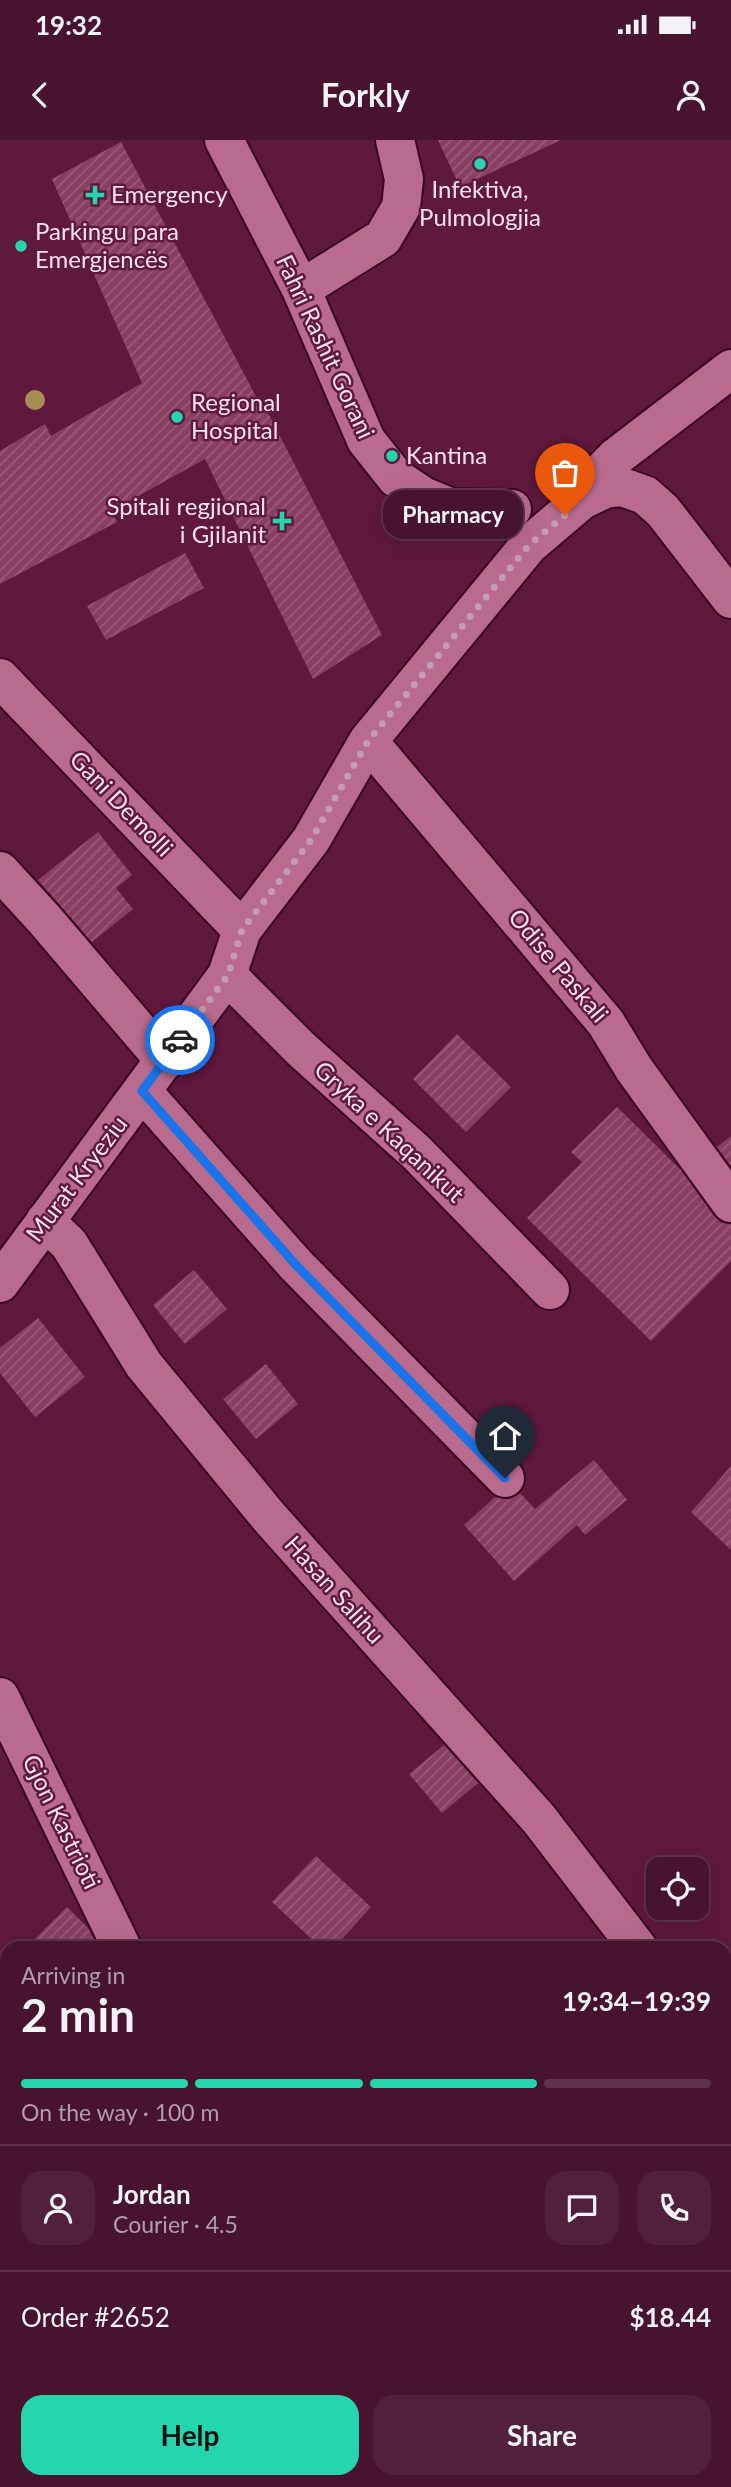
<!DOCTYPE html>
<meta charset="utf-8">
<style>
:root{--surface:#47132e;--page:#51203a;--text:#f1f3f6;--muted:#b09eaa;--line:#5f324a;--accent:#24d5ae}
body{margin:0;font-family:Lato,sans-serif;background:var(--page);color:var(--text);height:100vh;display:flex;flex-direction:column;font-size:26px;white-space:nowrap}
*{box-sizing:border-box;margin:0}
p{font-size:23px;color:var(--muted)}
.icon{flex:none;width:38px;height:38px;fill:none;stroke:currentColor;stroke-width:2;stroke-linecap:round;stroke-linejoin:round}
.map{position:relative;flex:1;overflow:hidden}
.panel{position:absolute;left:0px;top:1801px;width:732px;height:548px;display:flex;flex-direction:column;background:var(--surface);border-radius:21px 21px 0 0;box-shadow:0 7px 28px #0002,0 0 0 2px var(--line)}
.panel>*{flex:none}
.controls{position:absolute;left:646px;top:1717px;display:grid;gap:14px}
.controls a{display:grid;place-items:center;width:63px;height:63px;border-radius:14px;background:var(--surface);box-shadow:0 7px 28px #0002,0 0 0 2px var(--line);font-size:35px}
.pin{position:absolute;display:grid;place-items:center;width:60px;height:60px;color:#fff;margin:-72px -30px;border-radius:50% 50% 50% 0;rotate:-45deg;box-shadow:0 0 7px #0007}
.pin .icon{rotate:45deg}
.courier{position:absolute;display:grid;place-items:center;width:70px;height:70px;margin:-35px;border:5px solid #1a73e8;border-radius:50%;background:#fff;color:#222;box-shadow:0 2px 9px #0007}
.bubble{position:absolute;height:49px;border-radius:21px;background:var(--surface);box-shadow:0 7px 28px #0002,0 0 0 2px var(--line);font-size:23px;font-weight:700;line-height:49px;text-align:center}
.summary em{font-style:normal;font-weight:700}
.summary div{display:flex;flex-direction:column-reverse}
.summary{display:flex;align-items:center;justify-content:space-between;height:119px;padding:0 21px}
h1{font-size:46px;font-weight:700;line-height:52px}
.bar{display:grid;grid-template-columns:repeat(4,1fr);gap:10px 7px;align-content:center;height:84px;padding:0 21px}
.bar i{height:9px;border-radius:5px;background:var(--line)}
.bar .on{background:var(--accent)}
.bar p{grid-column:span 4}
.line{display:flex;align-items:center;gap:18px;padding:0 21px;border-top:2px solid var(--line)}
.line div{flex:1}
.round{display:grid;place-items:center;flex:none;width:74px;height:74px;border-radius:21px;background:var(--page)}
.primary-button{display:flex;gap:14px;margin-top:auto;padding:14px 21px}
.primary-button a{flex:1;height:80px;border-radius:21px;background:var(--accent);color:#111;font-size:28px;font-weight:700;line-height:80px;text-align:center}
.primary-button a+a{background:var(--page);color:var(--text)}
.status{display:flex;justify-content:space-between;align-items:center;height:49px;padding:0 35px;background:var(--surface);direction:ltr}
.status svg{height:19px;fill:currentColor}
header{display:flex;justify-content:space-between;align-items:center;height:91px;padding:0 21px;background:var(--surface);font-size:32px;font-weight:700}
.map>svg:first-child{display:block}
.building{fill:url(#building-hatch)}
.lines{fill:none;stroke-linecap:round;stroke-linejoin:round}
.minor-casing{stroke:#3b0623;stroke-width:42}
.minor{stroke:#b96b8d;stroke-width:38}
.tree{fill:#a78d55}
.done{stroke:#c69caf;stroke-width:7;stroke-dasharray:0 12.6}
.route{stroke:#1a73e8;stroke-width:9}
.poi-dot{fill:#24d5ae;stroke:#5f193d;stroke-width:2.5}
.labels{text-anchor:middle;stroke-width:5;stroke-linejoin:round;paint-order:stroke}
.poi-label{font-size:24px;fill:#fde2ed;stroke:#5f193d;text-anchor:start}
.street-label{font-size:24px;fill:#fde2ed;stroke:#5f193d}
</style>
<div class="status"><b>19:32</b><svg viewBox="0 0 49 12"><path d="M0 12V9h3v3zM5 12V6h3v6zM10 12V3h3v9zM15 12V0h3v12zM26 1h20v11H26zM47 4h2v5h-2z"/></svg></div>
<header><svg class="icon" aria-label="back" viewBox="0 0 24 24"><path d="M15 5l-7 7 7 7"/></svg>Forkly<svg class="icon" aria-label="person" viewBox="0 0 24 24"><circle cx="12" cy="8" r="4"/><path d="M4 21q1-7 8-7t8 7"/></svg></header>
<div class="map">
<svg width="731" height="2347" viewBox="0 0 731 2347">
<defs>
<pattern id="building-hatch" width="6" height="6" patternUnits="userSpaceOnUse" patternTransform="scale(1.75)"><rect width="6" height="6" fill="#893f61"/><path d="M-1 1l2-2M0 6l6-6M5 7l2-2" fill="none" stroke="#9b5a78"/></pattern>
</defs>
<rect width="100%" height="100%" fill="#5f193d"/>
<!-- building -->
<path class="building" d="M438 0H561L460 47Z
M121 2 260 264 263 263 382 495 313 539 205 319 111 371 117 382 0 444V311L45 284 51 296 142 243 52 39Z
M185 413 204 448 106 500 87 466Z
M98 692 132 735 116 748 133 769 92 802 38 740Z
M457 894 511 947 466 992 413 939Z
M617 967 680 1029 714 1076 721 1083 731 1084V1121L651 1201 527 1078 582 1022 571 1012Z
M731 996V1026L717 1007Z
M194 1130 227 1169 185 1204 153 1165Z
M38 1178 85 1237 35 1277 0 1233V1208Z
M266 1224 298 1264 256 1299 223 1259Z
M594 1320 627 1360 585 1395 577 1385 514 1441 464 1385 495 1357 510 1359 520 1353 535 1369Z
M731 1326V1410L691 1372Z
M444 1605 478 1643 442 1673 409 1634Z
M316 1716 371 1767 334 1808H321L272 1762Z
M67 1767 88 1788 98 1808H26Z"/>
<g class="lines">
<!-- minor casing -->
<g class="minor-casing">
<path id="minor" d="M224 0 301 149 366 300 396 338 423 356 452 368 512 369
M301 149 383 98 401 67 404 39 395 0
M575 359 616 317 731 229
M0 538 242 790
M368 601 606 883 634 929 731 1063
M0 731 44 779 165 921
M227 835 301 909 417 1013 550 1150
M142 951 296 1125 505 1338
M45 1081 69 1104 144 1225 269 1377 539 1679 638 1808
M0 1143 227 835 242 790 311 700 368 601 529 405 582 360 605 349 622 347 645 355 663 371 731 459
M0 1557 122 1808
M724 1917 731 1925
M392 2342 395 2347
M605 2347 612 2342"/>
</g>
<!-- minor -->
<use href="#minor" class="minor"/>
</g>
<!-- trees -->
<circle class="tree" cx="35" cy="260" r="10"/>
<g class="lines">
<!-- done -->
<path class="done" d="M180 900 228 835 242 790 311 700 368 601 529 405 565 375"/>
<!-- route -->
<path class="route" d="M180 900 142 951 296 1125 505 1338"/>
</g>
<!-- markers -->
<g class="poi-dot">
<circle cx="480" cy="24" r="7"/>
<path d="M91.5 44.5h7v7h7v7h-7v7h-7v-7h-7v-7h7z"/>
<circle cx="21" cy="106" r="7"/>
<circle cx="177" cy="277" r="7"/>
<circle cx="392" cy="316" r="7"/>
<path d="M278.5 370.5h7v7h7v7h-7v7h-7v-7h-7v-7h7z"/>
</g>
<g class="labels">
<!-- poi labels -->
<g class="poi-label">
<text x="480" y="58" text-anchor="middle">Infektiva,<tspan x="480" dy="28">Pulmologjia</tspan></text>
<text x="111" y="63">Emergency</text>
<text x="35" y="100">Parkingu para<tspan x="35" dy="28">Emergjencës</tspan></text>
<text x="191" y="271">Regional<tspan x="191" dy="28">Hospital</tspan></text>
<text x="406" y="324">Kantina</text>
<text x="266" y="375" text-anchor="end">Spitali regjional<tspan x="266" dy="28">i Gjilanit</tspan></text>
</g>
<!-- street labels -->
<g class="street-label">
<text transform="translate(325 207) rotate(65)" y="8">Fahri Rashit Gorani</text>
<text transform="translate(121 664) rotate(46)" y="8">Gani Demolli</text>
<text transform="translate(558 826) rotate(50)" y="8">Odise Paskali</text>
<text transform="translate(389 992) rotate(43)" y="8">Gryka e Kaqanikut</text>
<text transform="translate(77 1039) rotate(-53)" y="8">Murat Kryeziu</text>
<text transform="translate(334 1450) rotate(48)" y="8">Hasan Salihu</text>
<text transform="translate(61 1682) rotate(64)" y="8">Gjon Kastrioti</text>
</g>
</g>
</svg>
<div class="controls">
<a><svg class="icon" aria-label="locate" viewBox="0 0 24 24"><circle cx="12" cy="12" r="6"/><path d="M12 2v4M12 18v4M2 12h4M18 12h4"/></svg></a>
</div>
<div class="pin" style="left:565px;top:375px;background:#ea580c"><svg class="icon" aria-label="bag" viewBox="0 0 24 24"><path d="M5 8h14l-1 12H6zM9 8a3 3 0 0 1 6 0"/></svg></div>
<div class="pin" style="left:505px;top:1338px;background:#1f2937"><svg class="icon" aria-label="home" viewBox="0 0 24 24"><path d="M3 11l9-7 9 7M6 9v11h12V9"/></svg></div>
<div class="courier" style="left:180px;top:900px"><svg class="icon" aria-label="car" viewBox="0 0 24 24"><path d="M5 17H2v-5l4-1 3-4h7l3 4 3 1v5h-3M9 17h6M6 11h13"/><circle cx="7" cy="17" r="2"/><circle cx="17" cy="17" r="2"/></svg></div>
<div class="bubble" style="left:383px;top:350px;width:140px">Pharmacy</div>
<section class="panel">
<div class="summary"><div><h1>2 min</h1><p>Arriving in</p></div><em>19:34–19:39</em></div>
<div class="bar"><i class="on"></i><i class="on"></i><i class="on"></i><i></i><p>On the way · 100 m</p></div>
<div class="line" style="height:126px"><a class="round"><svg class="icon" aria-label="person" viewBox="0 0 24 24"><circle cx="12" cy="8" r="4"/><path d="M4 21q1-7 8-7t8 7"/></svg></a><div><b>Jordan</b><p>Courier · 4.5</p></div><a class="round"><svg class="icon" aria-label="chat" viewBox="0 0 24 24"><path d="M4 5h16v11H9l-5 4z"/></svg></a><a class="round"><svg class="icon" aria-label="phone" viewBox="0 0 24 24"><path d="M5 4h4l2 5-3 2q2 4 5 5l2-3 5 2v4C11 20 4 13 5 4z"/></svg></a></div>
<div class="line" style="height:91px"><div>Order #2652</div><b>$18.44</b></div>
<div class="primary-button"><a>Help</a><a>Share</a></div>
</section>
</div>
